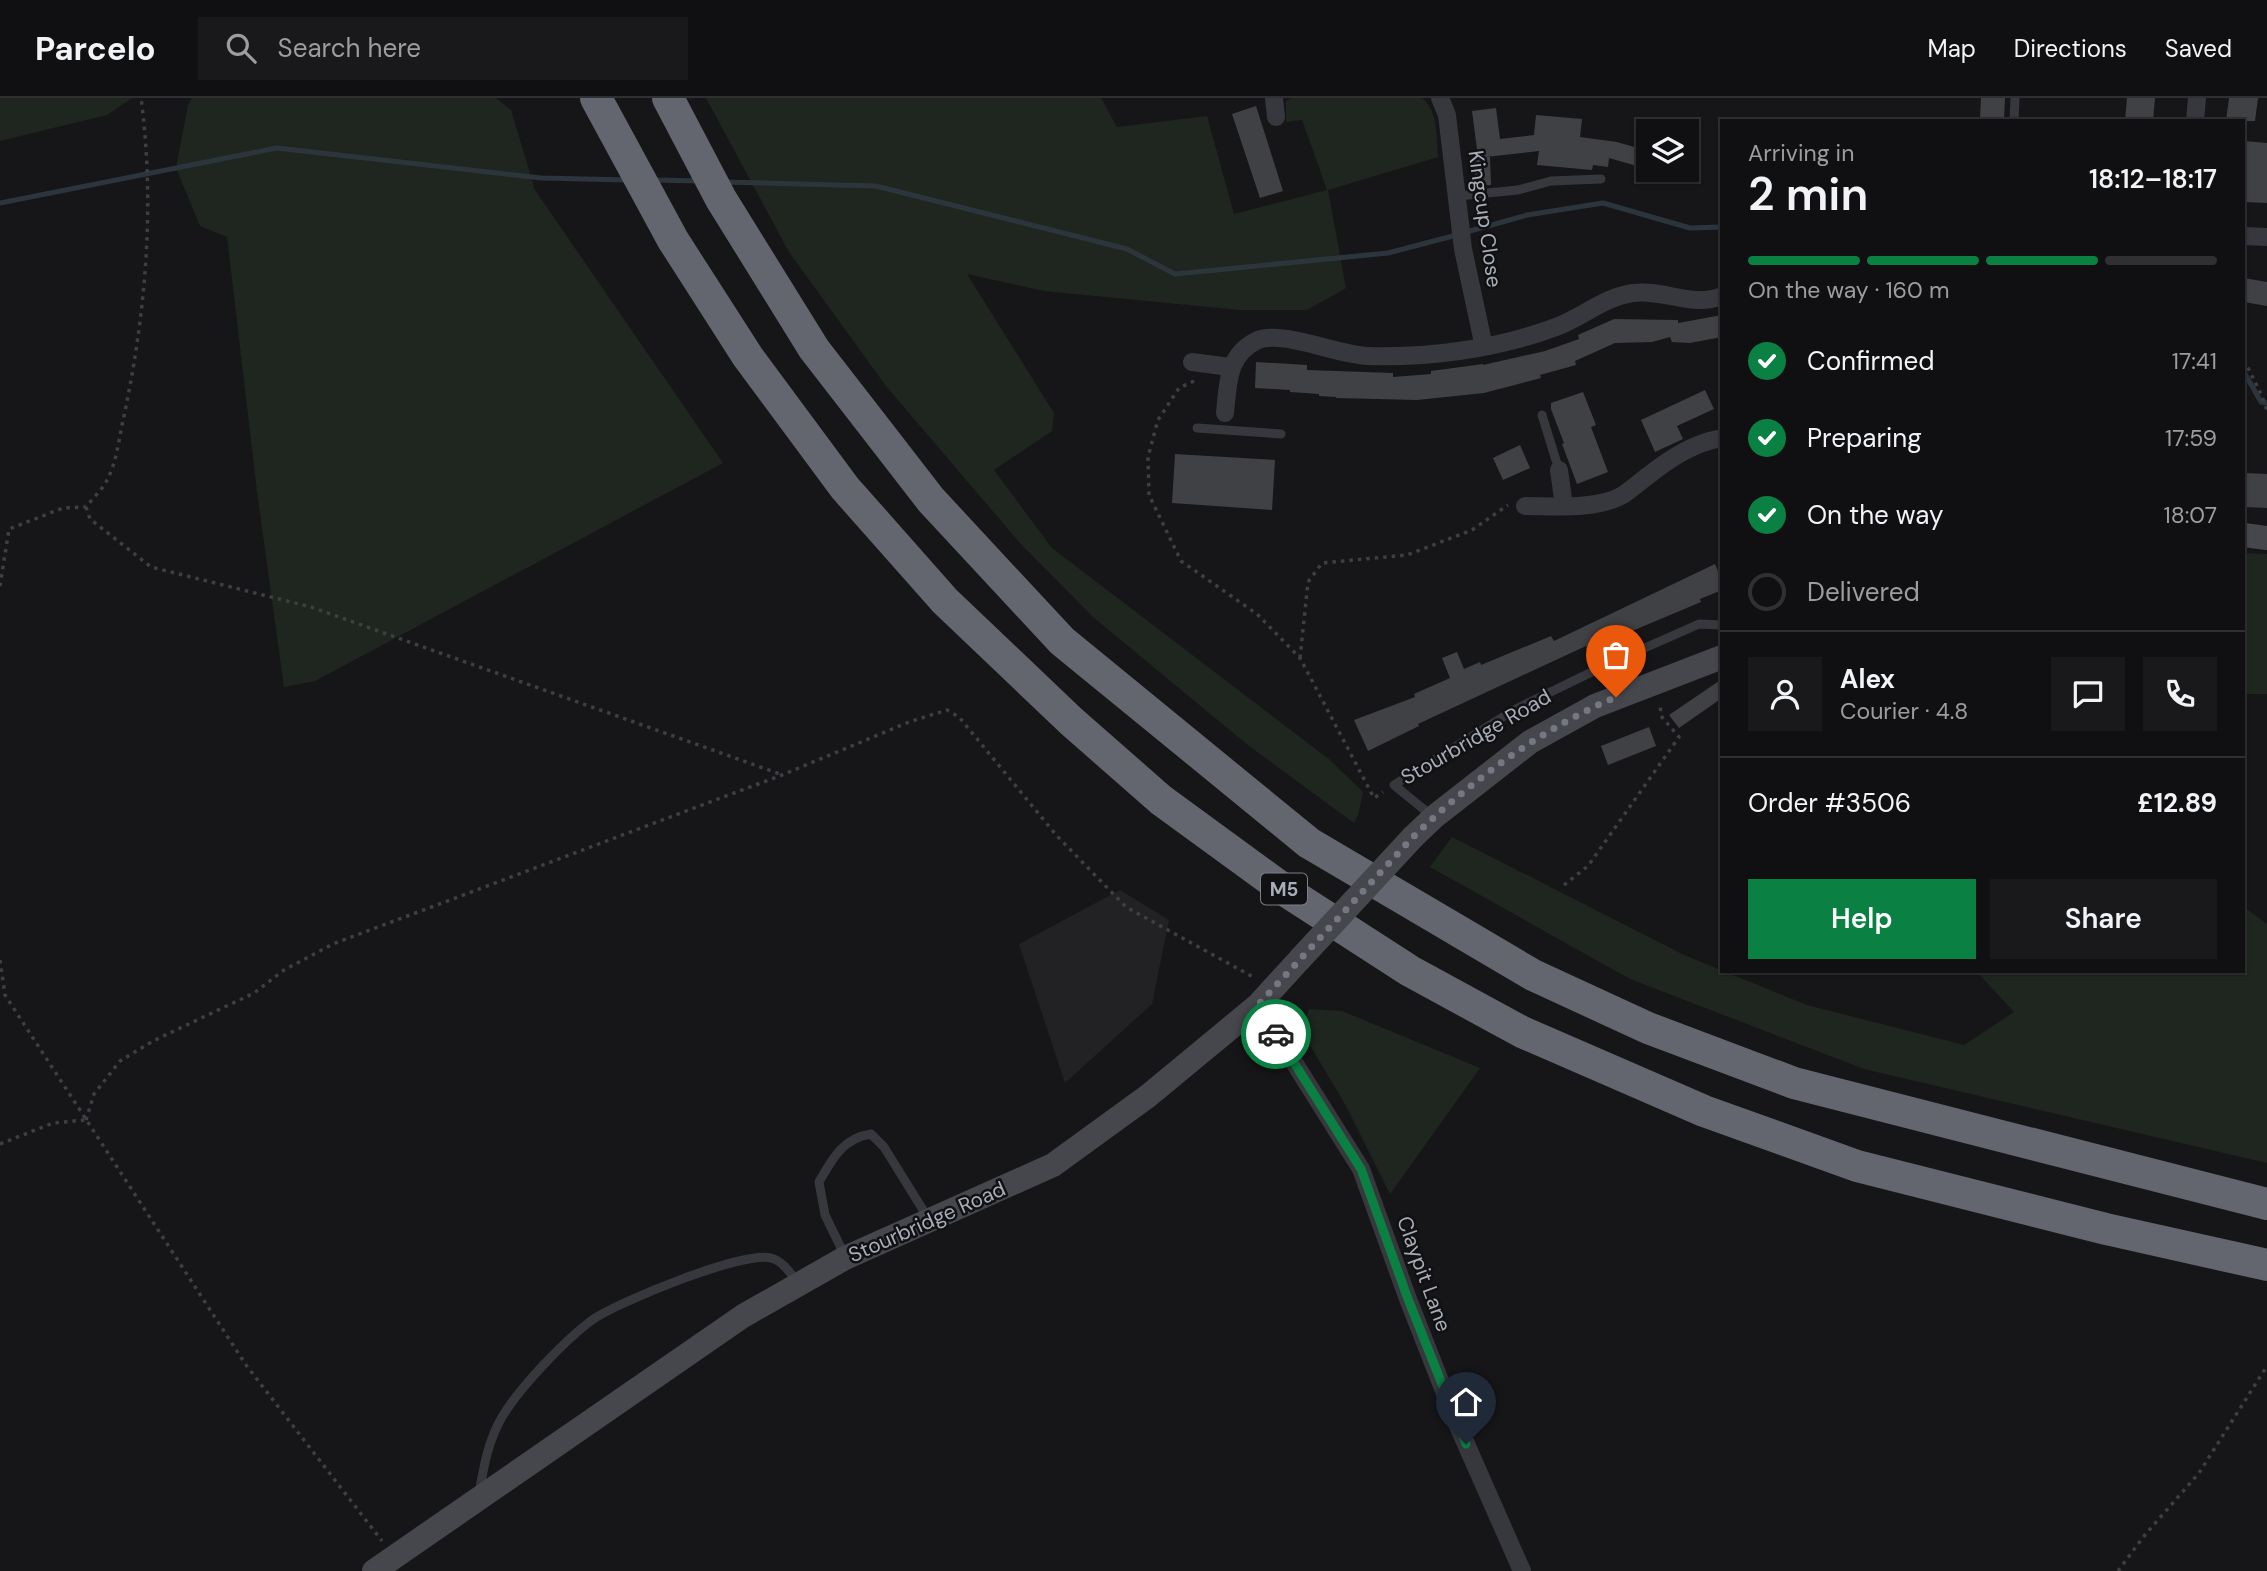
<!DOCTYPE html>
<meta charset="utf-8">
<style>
:root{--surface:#101012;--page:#19191b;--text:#f1f3f6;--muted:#9c9d9f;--line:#303032;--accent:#0b8043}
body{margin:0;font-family:"DM Sans",sans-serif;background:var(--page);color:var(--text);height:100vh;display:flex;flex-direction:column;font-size:26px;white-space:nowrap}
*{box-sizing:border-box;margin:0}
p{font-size:23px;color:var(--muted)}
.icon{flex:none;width:38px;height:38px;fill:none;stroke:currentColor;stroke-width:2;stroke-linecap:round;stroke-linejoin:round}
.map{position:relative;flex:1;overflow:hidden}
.side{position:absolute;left:1720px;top:21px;width:525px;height:854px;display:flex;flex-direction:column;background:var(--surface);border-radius:0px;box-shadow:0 2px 5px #0004,0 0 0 2px var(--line)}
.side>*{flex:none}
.fabs{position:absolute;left:1636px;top:21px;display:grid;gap:14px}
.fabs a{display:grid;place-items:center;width:63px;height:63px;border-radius:0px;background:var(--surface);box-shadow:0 2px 5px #0004,0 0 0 2px var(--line);font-size:35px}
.pin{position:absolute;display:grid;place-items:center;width:60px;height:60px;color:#fff;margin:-72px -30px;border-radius:50% 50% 50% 0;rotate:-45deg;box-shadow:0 0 7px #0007}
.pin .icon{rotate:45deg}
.courier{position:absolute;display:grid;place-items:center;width:70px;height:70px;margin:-35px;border:5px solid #0b8043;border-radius:50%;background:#fff;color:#222;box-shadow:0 2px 9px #0007}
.overview em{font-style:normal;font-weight:600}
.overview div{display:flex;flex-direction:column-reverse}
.overview{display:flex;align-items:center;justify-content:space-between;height:119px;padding:0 28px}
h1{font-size:46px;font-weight:600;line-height:52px}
.bar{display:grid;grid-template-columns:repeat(4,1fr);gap:10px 7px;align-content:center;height:84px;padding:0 28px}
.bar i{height:9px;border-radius:5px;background:var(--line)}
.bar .current{background:var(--accent)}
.bar p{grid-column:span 4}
.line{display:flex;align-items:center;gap:18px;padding:0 28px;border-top:2px solid var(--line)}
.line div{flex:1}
.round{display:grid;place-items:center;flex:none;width:74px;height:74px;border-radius:0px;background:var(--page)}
ol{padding:0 28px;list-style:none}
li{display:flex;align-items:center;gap:21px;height:77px}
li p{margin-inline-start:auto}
li .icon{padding:7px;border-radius:50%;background:var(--accent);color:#fff;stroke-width:4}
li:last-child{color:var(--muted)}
li i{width:38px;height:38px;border:4px solid var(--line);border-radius:50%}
.primary-button{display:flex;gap:14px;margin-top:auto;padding:14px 28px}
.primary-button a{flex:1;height:80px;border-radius:0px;background:var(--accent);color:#fff;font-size:28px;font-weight:600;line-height:80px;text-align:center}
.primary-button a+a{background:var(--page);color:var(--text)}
header{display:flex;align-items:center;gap:42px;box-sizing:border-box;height:98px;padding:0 35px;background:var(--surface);border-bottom:2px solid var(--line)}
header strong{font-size:33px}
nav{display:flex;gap:38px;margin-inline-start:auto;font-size:24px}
.search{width:490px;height:63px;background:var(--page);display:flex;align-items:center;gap:18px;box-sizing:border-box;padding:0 24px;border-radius:0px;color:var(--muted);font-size:26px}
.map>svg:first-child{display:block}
.built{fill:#222225}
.green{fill:#1e261f}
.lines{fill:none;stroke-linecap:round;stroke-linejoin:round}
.stream{stroke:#2c353c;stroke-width:5}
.building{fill:#404145}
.path{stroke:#3d3f44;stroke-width:3.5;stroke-dasharray:3.5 5;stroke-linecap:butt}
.service{stroke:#37383d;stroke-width:9}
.minor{stroke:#37383d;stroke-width:18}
.secondary{stroke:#45474d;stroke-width:24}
.motorway{stroke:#63666e;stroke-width:32}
.secondary-bridge{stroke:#45474d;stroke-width:24}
.done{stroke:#757880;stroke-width:7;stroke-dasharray:0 12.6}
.route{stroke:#0b8043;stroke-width:9}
.labels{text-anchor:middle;stroke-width:5;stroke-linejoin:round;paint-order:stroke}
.shield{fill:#111113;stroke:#7b7e86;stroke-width:2}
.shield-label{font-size:19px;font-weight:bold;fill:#a8adb8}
.street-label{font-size:21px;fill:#a8adb8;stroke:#111113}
</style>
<header>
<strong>Parcelo</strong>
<div class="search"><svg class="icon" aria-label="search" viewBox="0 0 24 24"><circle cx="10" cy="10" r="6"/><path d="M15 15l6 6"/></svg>Search here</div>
<nav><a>Map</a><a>Directions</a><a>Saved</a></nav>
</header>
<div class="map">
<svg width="2267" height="1473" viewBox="0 0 2267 1473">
<rect width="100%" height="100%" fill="#161618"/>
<!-- built -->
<path class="built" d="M1120 792 1169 822 1152 906 1065 985 1019 846Z"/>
<!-- green -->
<path class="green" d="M0 0H132L107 17 0 43Z
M192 0H496L511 12 535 92 723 365 315 583 284 589 257 394 227 139 200 128 176 70 188 7Z
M706 0H1101L1117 29 1207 18 1234 116 1327 92 1302 22 1286 24V3L1292 0H1422C1439 14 1436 39 1438 59L1328 92 1346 190 1307 212H1240L1044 193 967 176 1054 315 1052 333 994 372 1052 450 1330 662 1363 694 1358 717 1354 725 1249 648 1093 519 1019 444 886 288 789 154Z
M2244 455 2267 456V596H2244Z
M1452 739 1684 857 1807 907 1964 947 2014 914 1976 873H2244V809L2267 826V1065L1864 971 1630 881 1430 769Z
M1309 911 1342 913 1480 970 1390 1096 1346 1008 1301 932Z"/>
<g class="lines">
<!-- stream -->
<path class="stream" d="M654 82 700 83
M724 84 876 88 1127 151 1175 176 1388 155 1453 138
M0 105 277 50 541 80 627 82
M1470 133 1527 117 1603 105 1690 130 1722 129
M2244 274 2261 304 2267 305"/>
</g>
<!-- building -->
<path class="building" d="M1981 0H2005L2004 21 1980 20Z
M2127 0H2155L2153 23H2125Z
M2229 0H2258L2255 23H2226Z
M1256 8 1283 93 1260 100 1232 16Z
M1496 10 1500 41 1534 37 1536 17 1582 21 1580 39 1617 44 1648 53 1644 70 1609 60 1608 69 1593 67 1592 72 1537 67 1539 53 1486 59H1490L1491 87 1475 88 1474 59H1478L1472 13Z
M2244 43 2267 45V105L2244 104Z
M2244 180 2267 184V208L2244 204Z
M1722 217V239L1690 245 1672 244 1670 239 1652 244 1615 245 1575 263 1576 267 1540 277 1541 280 1484 295 1417 302 1336 300V299L1319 298V296L1290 294V292L1255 290 1256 264 1307 267V272L1393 275V279L1431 276V273L1483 266V267L1545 253 1579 241 1578 237 1614 221 1678 222V225Z
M1705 292 1714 311 1677 328 1683 341 1655 354 1641 322Z
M1583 294 1596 327 1591 329 1608 374 1577 386 1562 346 1564 345 1551 311V305Z
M1520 347 1530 370 1503 382 1493 360Z
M1175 356 1275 362 1272 412 1172 405Z
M2245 375 2267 376V410L2244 409Z
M1715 466 1722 483V492L1700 501 1701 504 1587 552 1586 548 1418 626 1419 628 1368 653 1354 622 1415 599 1414 596 1450 580 1442 560 1457 554 1464 571 1480 564 1481 567 1551 538 1554 543Z
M1722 581V600L1679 630 1669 617Z
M1649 629 1656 648 1608 667 1601 648Z"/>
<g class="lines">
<!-- path -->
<path class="path" d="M2244 262 2261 296 2267 312
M1194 283 1179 290 1158 322 1148 359 1149 397 1181 463 1257 516 1300 560 1374 700 1383 694
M86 409 90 421 151 469 311 509 780 676
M0 488 9 431 63 410 86 409C92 401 101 393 106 384 117 365 119 339 124 318 146 214 155 105 141 0
M1300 560 1308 484 1322 465 1407 457 1472 432 1508 407
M1564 787 1588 768 1679 639 1661 618 1660 605
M0 862 5 897 246 1267 382 1443
M86 1022 94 996 120 963 153 943 254 895 284 872 333 846 782 677 909 624 947 612 959 619 1057 738 1126 809 1255 880
M0 1046 53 1025 85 1022
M2118 1473 2144 1438 2199 1375 2267 1268"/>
<!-- service -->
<path class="service" d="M2014 23 2015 0
M1458 98 1518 92 1551 83 1601 81
M1542 317 1559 372
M1197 330 1281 336
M1432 718 1394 687 1514 612 1604 568 1699 526 1722 527
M845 1158 825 1117 819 1084C832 1061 843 1040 871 1036L884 1049 928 1120
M479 1395C484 1368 488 1343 502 1319 520 1289 564 1243 592 1222 618 1204 742 1153 771 1160 783 1163 791 1176 798 1185"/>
<!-- minor -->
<path class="minor" d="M1274 0 1276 19
M1440 0 1447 17 1463 151 1484 249
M2195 23 2197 0
M2244 138 2267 139
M1192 264 1230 269
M1225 315C1228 286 1227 256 1258 242 1280 232 1339 257 1367 258 1429 260 1497 251 1556 229 1583 219 1604 199 1633 195 1664 191 1692 210 1722 198
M1559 372 1564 408
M1525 408C1555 408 1596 412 1623 397 1632 391 1641 383 1649 377 1672 359 1694 345 1722 340
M1258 907 1361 1071 1408 1201 1455 1321 1522 1473"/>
<!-- secondary -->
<path class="secondary" d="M2244 437 2267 440
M1413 739 1434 719 1530 644 1595 608 1722 559
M374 1473 743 1218 845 1160 1053 1067 1148 998 1258 907 1300 861"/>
<!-- motorway -->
<path class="motorway" d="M596 0 673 142 748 259 845 390 945 503 1071 623 1161 702 1283 791 1410 873 1522 934 1704 1013 1857 1068 2106 1131 2267 1167
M668 0 721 101 814 251 931 402 1062 543 1309 745 1533 877 1648 930 1794 985 2267 1106"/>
<!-- secondary-bridge -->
<path class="secondary-bridge" d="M1300 861 1413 739"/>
</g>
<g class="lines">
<!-- done -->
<path class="done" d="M1276 936 1258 907 1413 739C1472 682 1541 631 1616 599"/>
<!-- route -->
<path class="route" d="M1276 936 1361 1071 1408 1201 1466 1346"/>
</g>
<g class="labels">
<!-- shield labels -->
<rect class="shield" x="1261" y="775.5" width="46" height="31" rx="5"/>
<g class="shield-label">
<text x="1284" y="798">M5</text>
</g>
<!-- street labels -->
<g class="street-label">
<text transform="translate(1485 121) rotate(82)" y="7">Kingcup Close</text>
<text transform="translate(1476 639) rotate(-30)" y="7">Stourbridge Road</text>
<text transform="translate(927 1124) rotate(-24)" y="7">Stourbridge Road</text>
<text transform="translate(1424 1176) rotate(70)" y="7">Claypit Lane</text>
</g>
</g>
</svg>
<div class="fabs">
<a><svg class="icon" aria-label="layers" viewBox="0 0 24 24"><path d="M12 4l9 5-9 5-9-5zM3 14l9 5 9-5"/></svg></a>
</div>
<div class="pin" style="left:1616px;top:599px;background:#ea580c"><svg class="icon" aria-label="bag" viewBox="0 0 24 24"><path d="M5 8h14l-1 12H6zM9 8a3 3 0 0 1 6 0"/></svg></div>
<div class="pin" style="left:1466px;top:1346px;background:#1f2937"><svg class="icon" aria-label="home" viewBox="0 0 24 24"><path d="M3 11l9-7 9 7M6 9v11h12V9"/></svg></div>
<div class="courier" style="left:1276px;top:936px"><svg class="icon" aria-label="car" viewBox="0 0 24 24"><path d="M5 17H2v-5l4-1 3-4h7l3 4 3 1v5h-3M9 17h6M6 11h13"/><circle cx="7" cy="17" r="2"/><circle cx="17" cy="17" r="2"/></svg></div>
<section class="side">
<div class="overview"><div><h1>2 min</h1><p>Arriving in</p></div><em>18:12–18:17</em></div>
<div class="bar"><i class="current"></i><i class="current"></i><i class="current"></i><i></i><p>On the way · 160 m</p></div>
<ol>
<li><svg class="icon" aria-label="check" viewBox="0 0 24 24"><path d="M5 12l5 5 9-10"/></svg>Confirmed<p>17:41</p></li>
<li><svg class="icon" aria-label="check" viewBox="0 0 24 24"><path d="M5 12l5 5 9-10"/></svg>Preparing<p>17:59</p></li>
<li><svg class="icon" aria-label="check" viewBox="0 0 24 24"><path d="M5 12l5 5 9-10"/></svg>On the way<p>18:07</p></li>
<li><i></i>Delivered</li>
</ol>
<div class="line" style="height:126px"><a class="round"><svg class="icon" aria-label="person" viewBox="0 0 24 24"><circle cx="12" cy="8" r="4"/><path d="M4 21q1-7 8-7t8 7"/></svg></a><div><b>Alex</b><p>Courier · 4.8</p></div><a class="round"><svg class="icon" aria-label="chat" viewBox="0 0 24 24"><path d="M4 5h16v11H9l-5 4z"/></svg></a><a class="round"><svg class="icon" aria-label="phone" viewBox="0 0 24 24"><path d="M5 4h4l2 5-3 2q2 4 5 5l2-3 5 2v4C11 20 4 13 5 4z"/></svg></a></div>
<div class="line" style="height:91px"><div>Order #3506</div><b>£12.89</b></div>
<div class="primary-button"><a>Help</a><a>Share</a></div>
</section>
</div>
